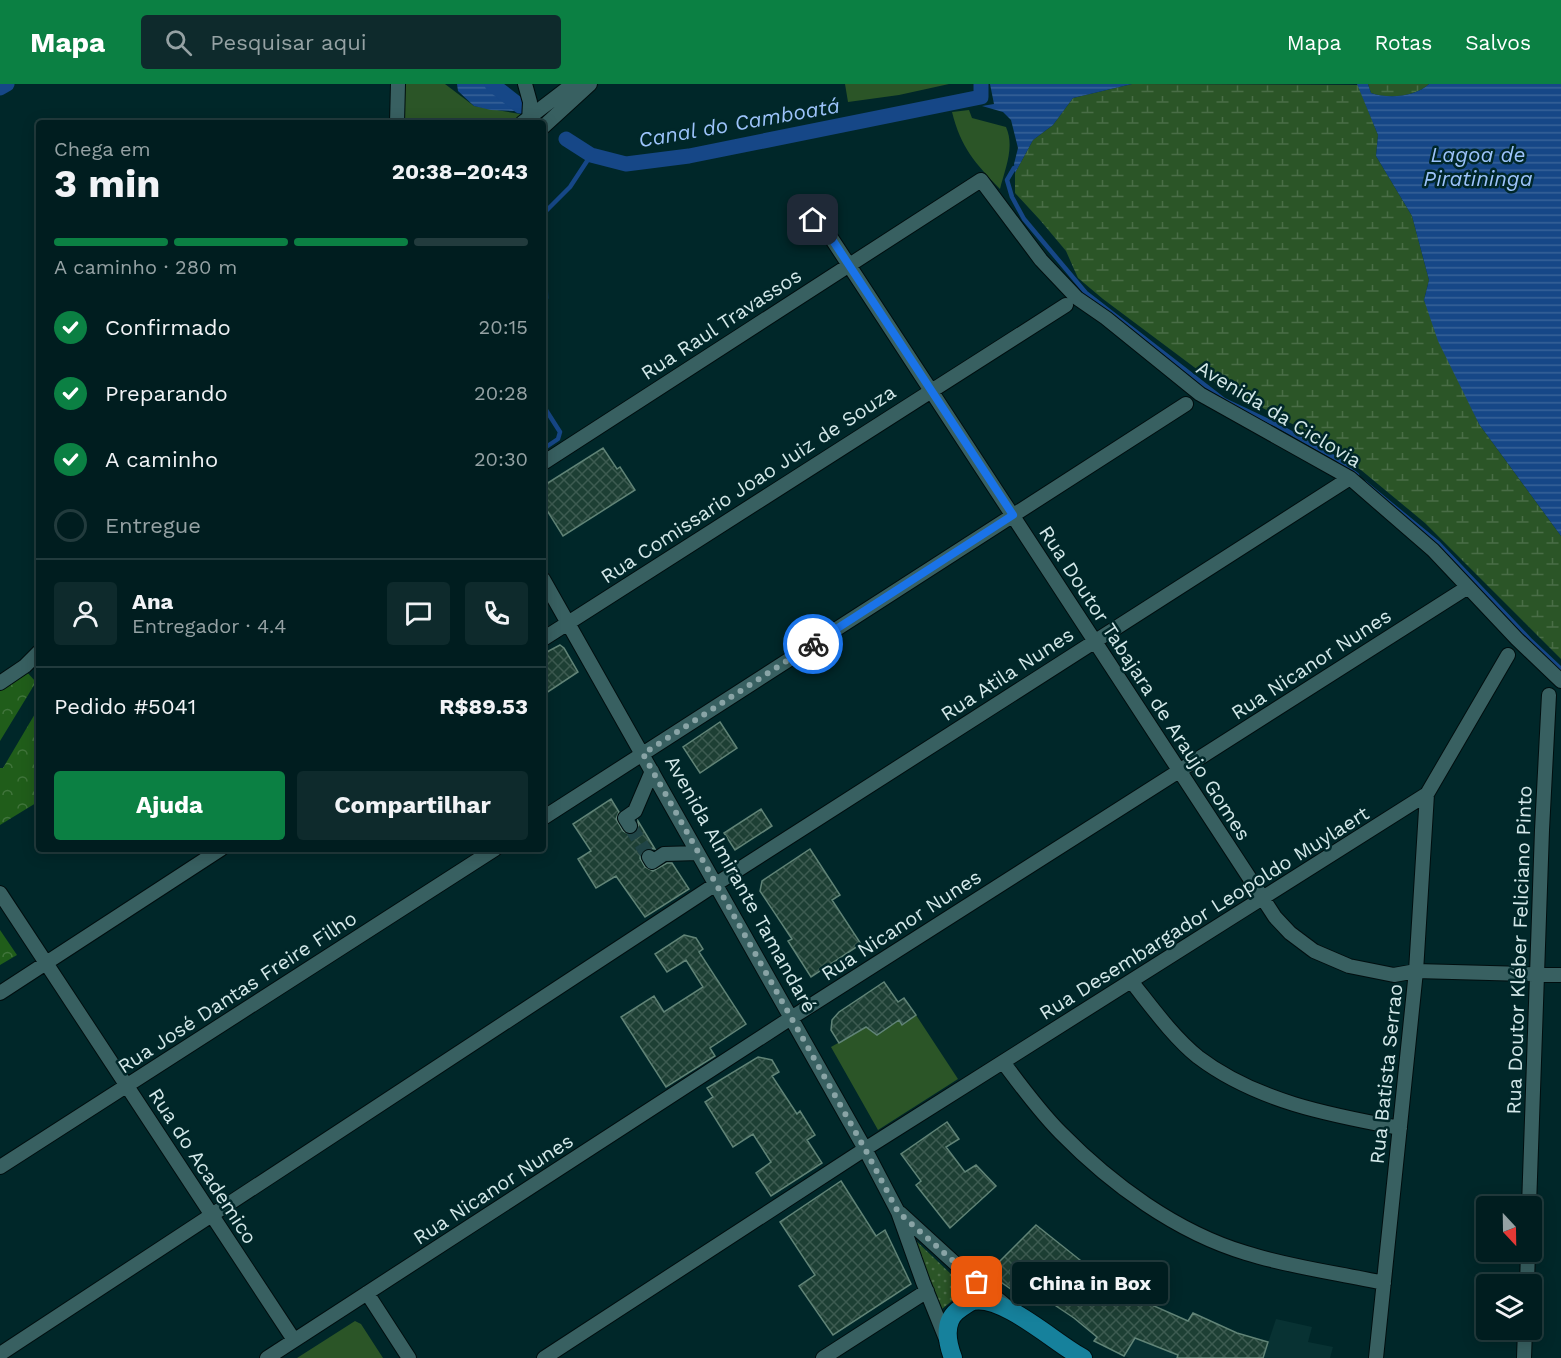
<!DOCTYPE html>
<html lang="pt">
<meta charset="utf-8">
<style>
:root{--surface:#001d1f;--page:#0e2a2c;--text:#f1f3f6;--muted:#95a2a4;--line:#223b3d;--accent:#0b8043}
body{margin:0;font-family:"Work Sans",sans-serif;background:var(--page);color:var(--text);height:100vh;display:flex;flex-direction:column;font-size:22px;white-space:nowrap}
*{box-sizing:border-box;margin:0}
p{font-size:20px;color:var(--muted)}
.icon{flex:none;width:33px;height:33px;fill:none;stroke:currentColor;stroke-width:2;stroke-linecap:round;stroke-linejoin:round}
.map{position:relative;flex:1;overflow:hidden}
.sheet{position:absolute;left:36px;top:36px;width:510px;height:732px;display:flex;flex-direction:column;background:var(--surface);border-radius:6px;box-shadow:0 3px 15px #0003,0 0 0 2px var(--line)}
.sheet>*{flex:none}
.needle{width:39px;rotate:158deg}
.controls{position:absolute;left:1476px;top:1112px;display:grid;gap:12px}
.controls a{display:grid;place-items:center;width:66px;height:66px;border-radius:6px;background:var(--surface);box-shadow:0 3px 15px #0003,0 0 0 2px var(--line);font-size:30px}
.pin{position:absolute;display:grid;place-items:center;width:51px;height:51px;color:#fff;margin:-26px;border-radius:12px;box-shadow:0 3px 9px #0006}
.courier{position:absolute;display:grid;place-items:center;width:60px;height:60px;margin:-30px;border:4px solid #1a73e8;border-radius:50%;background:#fff;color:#222;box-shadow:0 2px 8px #0007}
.bubble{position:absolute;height:42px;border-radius:6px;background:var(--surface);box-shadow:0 3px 15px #0003,0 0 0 2px var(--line);font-size:20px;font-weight:700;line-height:42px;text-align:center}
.headline em{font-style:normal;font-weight:700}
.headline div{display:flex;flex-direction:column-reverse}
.headline{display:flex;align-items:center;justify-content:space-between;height:102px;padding:0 18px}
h1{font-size:39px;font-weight:700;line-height:45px}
.bar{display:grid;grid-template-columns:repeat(4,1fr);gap:9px 6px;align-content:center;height:72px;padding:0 18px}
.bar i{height:8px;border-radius:4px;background:var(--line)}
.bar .selected{background:var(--accent)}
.bar p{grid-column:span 4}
.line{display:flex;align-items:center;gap:15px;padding:0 18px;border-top:2px solid var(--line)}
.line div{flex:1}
.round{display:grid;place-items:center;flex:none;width:63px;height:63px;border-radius:6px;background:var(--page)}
ol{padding:0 18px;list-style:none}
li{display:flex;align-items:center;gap:18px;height:66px}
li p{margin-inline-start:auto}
li .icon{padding:6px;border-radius:50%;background:var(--accent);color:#fff;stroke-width:4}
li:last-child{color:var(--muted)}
li i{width:33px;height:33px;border:3px solid var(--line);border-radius:50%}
.button{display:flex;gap:12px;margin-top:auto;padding:12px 18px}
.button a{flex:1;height:69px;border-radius:6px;background:var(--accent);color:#fff;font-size:24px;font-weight:700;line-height:69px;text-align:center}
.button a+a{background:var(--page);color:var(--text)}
header{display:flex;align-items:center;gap:36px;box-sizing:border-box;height:84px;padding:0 30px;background:var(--accent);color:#fff}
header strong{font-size:28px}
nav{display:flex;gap:33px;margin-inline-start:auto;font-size:21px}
.search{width:420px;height:54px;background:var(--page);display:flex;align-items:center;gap:15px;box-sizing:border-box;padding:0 21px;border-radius:6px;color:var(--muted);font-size:22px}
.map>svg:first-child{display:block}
.built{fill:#083233}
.grass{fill:url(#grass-dots)}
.forest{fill:url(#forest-crowns)}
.wetland{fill:url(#wetland-marsh)}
.green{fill:#2b5527}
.water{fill:url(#water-rules)}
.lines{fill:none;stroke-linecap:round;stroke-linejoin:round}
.stream{stroke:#164787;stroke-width:4.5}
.canal{stroke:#164787;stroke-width:15}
.building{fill:url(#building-cross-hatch);stroke:#618477;stroke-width:1.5}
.minor-tunnel{stroke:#204446;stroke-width:14;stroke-dasharray:14 7;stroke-linecap:butt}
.minor-casing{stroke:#000e0f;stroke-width:16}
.major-casing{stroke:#000e0f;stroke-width:20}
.minor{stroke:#386061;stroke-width:14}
.major{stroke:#16819c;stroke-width:18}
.done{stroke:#89a4a6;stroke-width:6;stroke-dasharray:0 10.8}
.route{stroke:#1a73e8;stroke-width:8}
.labels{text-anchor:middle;stroke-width:5;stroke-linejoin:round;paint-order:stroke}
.street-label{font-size:20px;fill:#d3e8e9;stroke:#002729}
.water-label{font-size:21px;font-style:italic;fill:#9cc3fa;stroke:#002729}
</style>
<header>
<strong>Mapa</strong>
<div class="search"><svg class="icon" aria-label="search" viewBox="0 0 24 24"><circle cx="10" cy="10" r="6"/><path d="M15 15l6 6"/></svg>Pesquisar aqui</div>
<nav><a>Mapa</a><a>Rotas</a><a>Salvos</a></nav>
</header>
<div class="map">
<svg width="1561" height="1274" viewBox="0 0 1561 1274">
<defs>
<pattern id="grass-dots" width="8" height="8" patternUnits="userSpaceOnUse" patternTransform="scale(1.5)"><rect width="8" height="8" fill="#2b5527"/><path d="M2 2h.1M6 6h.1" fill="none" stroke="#496d46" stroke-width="1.8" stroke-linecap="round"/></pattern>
<pattern id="forest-crowns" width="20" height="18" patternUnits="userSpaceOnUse" patternTransform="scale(1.5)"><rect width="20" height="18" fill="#205d1a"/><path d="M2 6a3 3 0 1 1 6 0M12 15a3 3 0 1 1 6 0" fill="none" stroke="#40743b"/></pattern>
<pattern id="wetland-marsh" width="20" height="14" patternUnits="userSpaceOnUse" patternTransform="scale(1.5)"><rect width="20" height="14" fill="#2b5527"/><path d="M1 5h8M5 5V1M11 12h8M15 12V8" fill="none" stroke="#496d46"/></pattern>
<pattern id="water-rules" width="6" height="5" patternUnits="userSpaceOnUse" patternTransform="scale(1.5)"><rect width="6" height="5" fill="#164787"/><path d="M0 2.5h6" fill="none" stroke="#376298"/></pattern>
<pattern id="building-cross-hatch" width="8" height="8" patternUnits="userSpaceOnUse" patternTransform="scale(1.5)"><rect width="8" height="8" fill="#1d3f34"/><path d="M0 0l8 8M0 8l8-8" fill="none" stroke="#3d5b51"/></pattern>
</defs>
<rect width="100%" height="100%" fill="#002729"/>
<!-- built -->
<path class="built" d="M1163 1226 1188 1237 1193 1229 1210 1236 1191 1274H1129L1124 1272 1139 1249Z
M1276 1235 1312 1243 1308 1258 1333 1263 1330 1274H1263Z"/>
<!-- grass -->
<path class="grass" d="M913 1154 952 1191 973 1208 959 1211 942 1225Z"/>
<!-- forest -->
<path class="forest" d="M25 586 36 598 0 657V598Z
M39 623V722L36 719 0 741V684H3Z
M0 846 17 871 0 881Z"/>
<!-- wetland -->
<path class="wetland" d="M1132 0 1358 1 1378 51 1376 72 1412 132 1429 196 1424 216 1479 340 1561 452V575L1425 439 1361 386 1296 342 1214 298 1103 215 1078 194 1066 167 1040 136 1015 109V89L1033 56 1053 41 1073 14Z
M1368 0H1429C1415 13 1389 15 1371 9Z"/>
<!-- green -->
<path class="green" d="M398 0H445L474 22 520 30 519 39H397Z
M845 0H949L899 11 848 18Z
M969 26 972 34 1006 43C1015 63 1005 85 1000 105 975 79 961 64 952 28Z
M916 931 958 995 878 1046 831 963 866 943 877 951 899 936 902 941Z
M355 1237 361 1240 383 1274H297Z"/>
<!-- water -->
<path class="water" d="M457 0H492L520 22 514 27 491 26 474 22 458 7Z
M990 0H1132L1073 14 1053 41 1033 56 1015 89 1014 80 1018 64 1011 36 1003 28 982 22 994 20Z
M1357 0H1368L1371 9C1389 15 1415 13 1429 0H1561V452L1479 340 1438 257 1424 216 1429 196 1412 132 1376 72 1378 51Z"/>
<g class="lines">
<!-- stream -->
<path class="stream" d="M1014 84 1007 96 1012 113 1024 135 1086 209 1224 316 1277 341 1337 375 1357 391
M543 130 570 103 591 71
M543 182 545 184 546 214 543 224
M543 365 558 355 560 348 546 326
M1365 399 1438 459 1531 557 1561 585"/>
<!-- canal -->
<path class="canal" d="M492 0 520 22
M0 4 7 0
M566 55 591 71 626 80 689 72 981 13V0"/>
</g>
<!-- building -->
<path class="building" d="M603 364 617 385 620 383 635 406 563 452 543 420V402Z
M560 561 564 564 578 588 543 611V570Z
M720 638 737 664 700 689 683 663Z
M611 715 619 728 616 735 623 747 630 751 635 749 638 746V737L655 765 648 764 641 768 640 774 645 783 653 787 667 779H672L689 805 645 833 616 792 596 804 578 775 591 767 573 740Z
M761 725 772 742 735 766 724 749Z
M810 765 840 811 832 816 861 860 811 893 788 857 792 855 760 807 762 797Z
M684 851 696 854 703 865 699 868 746 940 710 964 715 972 666 1003 621 933 654 912 664 928 703 903 686 876 667 888 655 870Z
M884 898 898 918 904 914 916 931 902 941 899 936 877 951 866 943 839 959 831 946 832 936 839 928Z
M758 973 772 976 779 988 772 992 797 1030 800 1027 815 1051 807 1056 822 1079 771 1112 756 1089 771 1078 753 1050 733 1063 705 1018 713 1013 707 1004Z
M947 1038 959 1055 946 1063 965 1088 976 1081 996 1102 950 1144 916 1101 921 1097 901 1070Z
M841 1097 876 1152 885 1146 911 1200 833 1251 799 1202 815 1191 780 1138Z
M1036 1141 1080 1176 1076 1181 1102 1200 1109 1191 1156 1219 1154 1222 1188 1237 1193 1229 1237 1249 1268 1258 1263 1274H1177L1178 1271 1135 1254 1124 1272 1094 1257 1097 1253 1074 1234 1047 1216 1044 1220 1021 1201 1015 1208 988 1189Z"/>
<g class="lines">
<!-- minor-tunnel -->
<path class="minor-tunnel" d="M630 742 649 773"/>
<!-- minor casing -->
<g class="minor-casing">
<path id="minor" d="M525 0 530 18 529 37
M397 39 398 0
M522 39 573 0
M543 43 590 0
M813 136 824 143 1275 833 1290 849 1314 867 1349 882 1394 891 1416 887 1561 891
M543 379 981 96 1041 176 1077 214 1106 234 1200 310 1350 394 1433 466 1517 555 1561 597
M543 495 865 1065 898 1128 923 1198 946 1255
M543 555 1066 221
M0 599 25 582 39 568
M543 734 1186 320
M630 742 625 734 635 727 652 687
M649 773 652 778 664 770 698 769
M0 809 294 1256
M1131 897C1151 922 1173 953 1198 973 1256 1017 1329 1031 1400 1044
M0 909 221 765
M1003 978C1021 1002 1039 1027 1061 1049 1111 1100 1176 1148 1246 1169 1290 1183 1338 1189 1384 1199
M0 1083 495 765
M1529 1122 1542 746 1549 611
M900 1129 959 1183 1005 1221
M1527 1200 1528 1167
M367 1209 409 1274
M0 1270 716 800 1350 394
M267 1274 791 934 1468 503
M544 1274 865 1065 1427 710 1508 571
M823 1274 927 1207
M1376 1274 1416 887 1427 710
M1524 1274 1525 1245"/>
</g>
<!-- major casing -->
<g class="major-casing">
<path id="major" d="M953 1274C947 1258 943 1239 957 1227 961 1224 969 1218 973 1217 1004 1211 1056 1260 1083 1274"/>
</g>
<!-- minor -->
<use href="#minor" class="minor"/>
<!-- major -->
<use href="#major" class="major"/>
</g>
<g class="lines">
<!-- done -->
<path class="done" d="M813 560 643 670 865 1065 898 1128 977 1198"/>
<!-- route -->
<path class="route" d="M813 136 824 143 1013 431 813 560"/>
</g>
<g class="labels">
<!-- street labels -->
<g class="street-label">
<text transform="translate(721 240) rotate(-33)" y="7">Rua Raul Travassos</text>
<text transform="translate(1279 330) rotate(31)" y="7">Avenida da Ciclovia</text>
<text transform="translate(748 400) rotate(-33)" y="7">Rua Comissario Joao Juiz de Souza</text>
<text transform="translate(1311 580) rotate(-33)" y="7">Rua Nicanor Nunes</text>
<text transform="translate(1007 590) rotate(-33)" y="7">Rua Atila Nunes</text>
<text transform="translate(1145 599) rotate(57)" y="7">Rua Doutor Tabajara de Araujo Gomes</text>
<text transform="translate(741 800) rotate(61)" y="7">Avenida Almirante Tamandaré</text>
<text transform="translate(1204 829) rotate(-32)" y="7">Rua Desembargador Leopoldo Muylaert</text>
<text transform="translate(901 841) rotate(-33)" y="7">Rua Nicanor Nunes</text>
<text transform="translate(1519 866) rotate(-88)" y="7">Rua Doutor Kléber Feliciano Pinto</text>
<text transform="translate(237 908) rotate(-33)" y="7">Rua José Dantas Freire Filho</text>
<text transform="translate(1386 990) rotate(-84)" y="7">Rua Batista Serrao</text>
<text transform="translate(203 1082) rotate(57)" y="7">Rua do Academico</text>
<text transform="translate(493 1105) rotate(-33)" y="7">Rua Nicanor Nunes</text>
</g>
<!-- water labels -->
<g class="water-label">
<text transform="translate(739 39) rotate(-10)" y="7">Canal do Camboatá</text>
<text x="1478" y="78">Lagoa de<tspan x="1478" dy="24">Piratininga</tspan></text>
</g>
</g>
</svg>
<div class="controls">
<a><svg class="needle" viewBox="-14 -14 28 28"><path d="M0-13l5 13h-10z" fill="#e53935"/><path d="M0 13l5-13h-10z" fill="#95a2a4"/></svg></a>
<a><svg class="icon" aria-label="layers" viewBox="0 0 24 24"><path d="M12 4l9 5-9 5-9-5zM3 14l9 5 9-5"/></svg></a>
</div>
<div class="pin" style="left:977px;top:1198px;background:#ea580c"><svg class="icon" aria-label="bag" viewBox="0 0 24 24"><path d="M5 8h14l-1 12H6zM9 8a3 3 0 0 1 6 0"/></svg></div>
<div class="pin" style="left:813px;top:136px;background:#1f2937"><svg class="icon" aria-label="home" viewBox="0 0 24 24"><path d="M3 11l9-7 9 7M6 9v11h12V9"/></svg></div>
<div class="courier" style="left:813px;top:560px"><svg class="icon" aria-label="bike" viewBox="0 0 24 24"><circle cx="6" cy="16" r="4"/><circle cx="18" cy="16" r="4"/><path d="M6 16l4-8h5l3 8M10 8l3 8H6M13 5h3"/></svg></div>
<div class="bubble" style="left:1012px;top:1178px;width:156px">China in Box</div>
<section class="sheet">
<div class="headline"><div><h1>3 min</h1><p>Chega em</p></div><em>20:38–20:43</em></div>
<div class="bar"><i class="selected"></i><i class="selected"></i><i class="selected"></i><i></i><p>A caminho · 280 m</p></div>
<ol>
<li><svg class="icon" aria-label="check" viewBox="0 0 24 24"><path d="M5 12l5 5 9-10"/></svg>Confirmado<p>20:15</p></li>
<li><svg class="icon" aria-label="check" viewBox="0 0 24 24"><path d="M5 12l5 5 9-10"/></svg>Preparando<p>20:28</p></li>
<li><svg class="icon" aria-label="check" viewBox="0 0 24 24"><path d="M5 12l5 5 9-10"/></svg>A caminho<p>20:30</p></li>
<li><i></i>Entregue</li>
</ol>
<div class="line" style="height:108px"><a class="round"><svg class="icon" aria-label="person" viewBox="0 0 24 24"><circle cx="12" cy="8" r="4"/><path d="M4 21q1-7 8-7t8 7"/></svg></a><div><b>Ana</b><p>Entregador · 4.4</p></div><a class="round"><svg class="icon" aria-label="chat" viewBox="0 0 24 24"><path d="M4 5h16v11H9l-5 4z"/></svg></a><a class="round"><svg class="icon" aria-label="phone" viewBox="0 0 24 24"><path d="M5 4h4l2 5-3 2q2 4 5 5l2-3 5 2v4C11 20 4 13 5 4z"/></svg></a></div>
<div class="line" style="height:78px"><div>Pedido #5041</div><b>R$89.53</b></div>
<div class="button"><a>Ajuda</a><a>Compartilhar</a></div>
</section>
</div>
